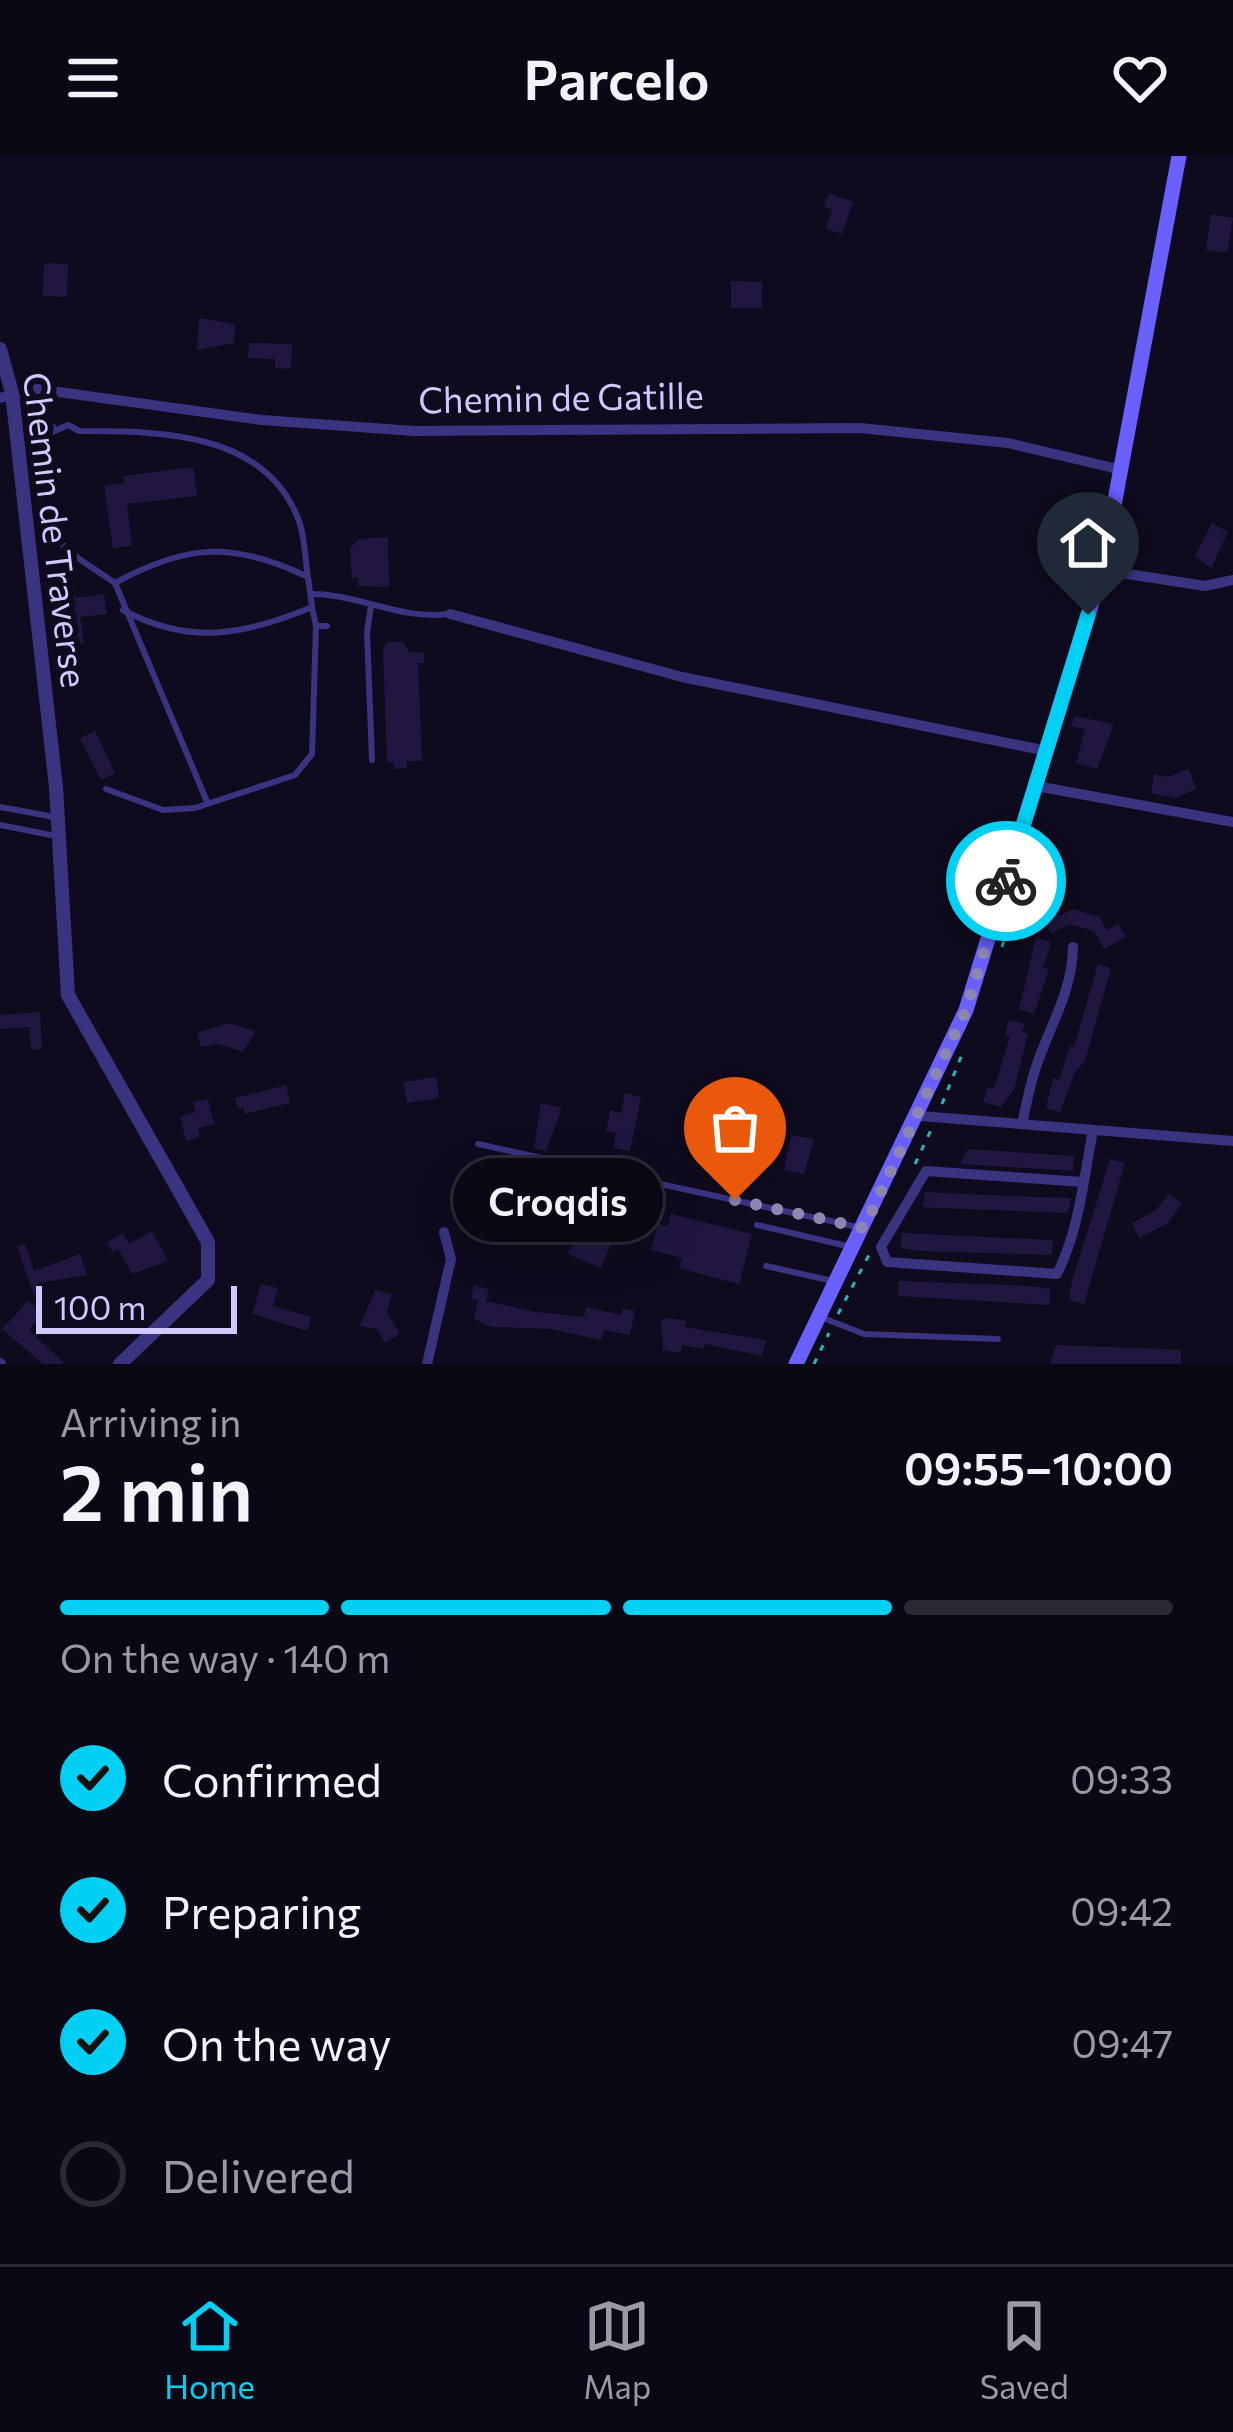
<!DOCTYPE html>
<meta charset="utf-8">
<style>
:root{--surface:#0b0816;--page:#191623;--text:#f1f3f6;--muted:#9a9aa1;--line:#2b2935;--accent:#00d0f3}
body{margin:0;font-family:Commissioner,sans-serif;background:var(--page);color:var(--text);height:100vh;display:flex;flex-direction:column;font-size:45px;white-space:nowrap}
*{box-sizing:border-box;margin:0}
p{font-size:39px;color:var(--muted)}
.icon{flex:none;width:66px;height:66px;fill:none;stroke:currentColor;stroke-width:2;stroke-linecap:round;stroke-linejoin:round}
.map{position:relative;height:1208px;overflow:hidden}
.panel{display:flex;flex-direction:column;background:var(--surface);flex:1}
.panel>*{flex:none}
.scale{position:absolute;left:36px;bottom:30px;width:201px;box-sizing:border-box;padding-left:12px;border:6px solid #d1c8ff;border-top:0;font-size:33px;line-height:42px;white-space:nowrap;color:#d1c8ff;-webkit-text-stroke:9px #0f0b1e;paint-order:stroke}
.pin{position:absolute;display:grid;place-items:center;width:102px;height:102px;color:#fff;margin:-123px -51px;border-radius:50% 50% 50% 0;rotate:-45deg;box-shadow:0 0 12px #0007}
.pin .icon{rotate:45deg}
.courier{position:absolute;display:grid;place-items:center;width:120px;height:120px;margin:-60px;border:9px solid #00d0f3;border-radius:50%;background:#fff;color:#222;box-shadow:0 3px 15px #0007}
.bubble{position:absolute;height:84px;border-radius:42px;background:var(--surface);box-shadow:0 12px 48px #0002,0 0 0 3px var(--line);font-size:39px;font-weight:600;line-height:84px;text-align:center}
.headline em{font-style:normal;font-weight:600}
.headline div{display:flex;flex-direction:column-reverse}
.headline{display:flex;align-items:center;justify-content:space-between;height:204px;padding:0 60px}
h1{font-size:78px;font-weight:600;line-height:90px}
.bar{display:grid;grid-template-columns:repeat(4,1fr);gap:18px 12px;align-content:center;height:144px;padding:0 60px}
.bar i{height:15px;border-radius:9px;background:var(--line)}
.bar .active{background:var(--accent)}
.bar p{grid-column:span 4}
ol{padding:0 60px;list-style:none}
li{display:flex;align-items:center;gap:36px;height:132px}
li p{margin-inline-start:auto}
li .icon{padding:12px;border-radius:50%;background:var(--accent);color:#111;stroke-width:4}
li:last-child{color:var(--muted)}
li i{width:66px;height:66px;border:6px solid var(--line);border-radius:50%}
header{display:flex;justify-content:space-between;align-items:center;height:156px;padding:0 60px;background:var(--surface);font-size:54px;font-weight:600}
.dock{display:flex;justify-content:space-around;align-items:center;height:168px;border-top:3px solid var(--line);background:var(--surface);font-size:33px;color:var(--muted)}
.dock a{display:grid;justify-items:center;gap:6px}
.dock .active{color:var(--accent)}
.map>svg:first-child{display:block}
.building{fill:#201640}
.lines{fill:none;stroke-linecap:round;stroke-linejoin:round}
.path{stroke:#26b5b3;stroke-width:3;stroke-dasharray:6 9;stroke-linecap:butt}
.service{stroke:#393380;stroke-width:6}
.minor{stroke:#393380;stroke-width:10}
.tertiary{stroke:#393380;stroke-width:14}
.secondary{stroke:#6a5fff;stroke-width:15}
.done{stroke:#8d86b0;stroke-width:12;stroke-dasharray:0 21.6}
.route{stroke:#00d0f3;stroke-width:15}
.labels{text-anchor:middle;stroke-width:12;stroke-linejoin:round;paint-order:stroke}
.street-label{font-size:36px;fill:#d1c8ff;stroke:#0f0b1e}
</style>
<header><svg class="icon" aria-label="menu" viewBox="0 0 24 24"><path d="M4 6h16M4 12h16M4 18h16"/></svg>Parcelo<svg class="icon" aria-label="heart" viewBox="0 0 24 24"><path d="M12 20l-8-8c-3-5 5-10 8-4 3-6 11-1 8 4z"/></svg></header>
<div class="map">
<svg width="1233" height="1208" viewBox="0 0 1233 1208">
<rect width="100%" height="100%" fill="#0f0b1e"/>
<!-- building -->
<path class="building" d="M829 37 853 46 842 78 826 73 832 53 824 51Z
M1211 58 1233 62 1227 97 1206 94Z
M44 107 68 108 67 141 43 140Z
M731 125 762 126V152H731Z
M199 162 235 168 234 187 197 194Z
M249 187 292 188 291 213 275 212V203L248 202Z
M193 311 197 340 127 348 132 390 113 392 104 330 125 327 123 320Z
M1212 367 1228 376 1211 412 1195 400Z
M388 381 389 431 358 430V422H352L350 392 359 383Z
M71 415 75 442 104 438 107 458 80 461 84 487 52 492 50 473 64 471 59 436 46 438 44 419Z
M388 486H403L409 496 424 497V507H418L422 605H406L407 612 394 613V606H387L383 493Z
M1075 560 1114 568 1097 613 1076 607 1085 573 1071 570Z
M95 575 115 617 101 624 80 582Z
M1189 613 1196 633 1175 642 1151 637 1154 618 1168 621Z
M1053 748 1059 760 1073 753 1099 761 1107 774 1118 768 1126 781 1104 793 1094 775 1069 768 1051 778 1039 756Z
M1036 782 1051 786 1043 812 1049 813 1034 858 1019 853Z
M1098 808 1111 812 1085 905 1075 916 1060 956 1046 952 1053 922 1059 924 1070 890 1074 891Z
M40 856 42 893 31 894 29 871 0 873V859Z
M1009 864 1025 868 1022 876 1028 878 1014 933 1001 951 983 946 987 931 994 933 1010 880 1005 879Z
M229 867 256 875 243 896 219 888 201 891 197 877Z
M436 921 439 942 407 947 403 926Z
M286 929 290 947 245 958 244 952 238 953 235 942Z
M625 937 641 941 630 995 613 992 616 977 606 975 610 954 621 957Z
M208 943 214 968 198 972 200 981 186 985 180 960 196 956 193 946Z
M541 947 562 952 546 995 534 992Z
M791 979 814 983 804 1018 784 1014Z
M968 993 1074 1000 1073 1015 960 1008Z
M1110 1003 1125 1007 1084 1148 1069 1144 1072 1125Z
M925 1036 1009 1040 1071 1042 1068 1057 937 1052 923 1051Z
M1169 1038 1182 1047 1168 1067 1139 1082 1132 1067 1156 1054Z
M671 1058 752 1078 739 1128 679 1112 682 1102 651 1094 658 1068 668 1070Z
M152 1075 168 1105 132 1118 118 1093 113 1097 107 1086 123 1077 129 1088Z
M582 1076 611 1087 601 1112 567 1098Z
M901 1077 1053 1084 1052 1099 920 1095 901 1092Z
M25 1088 34 1115 80 1098 87 1119 38 1127 34 1140 17 1090Z
M899 1125 1031 1130 1050 1133V1149L898 1140Z
M261 1128 278 1132 273 1150 311 1161 307 1175 252 1158Z
M474 1129 489 1133 486 1145 536 1156 584 1161 586 1151 621 1159 623 1153 635 1155 630 1179 604 1174 601 1184 551 1173 492 1171 474 1163 478 1144 471 1142Z
M375 1134 392 1138 387 1156 400 1178 385 1187 377 1173 360 1170Z
M28 1145 42 1157 29 1174 65 1208H43L2 1173Z
M669 1162 686 1165 685 1171 766 1184 762 1200 705 1188 704 1193 682 1189 680 1197 663 1194 661 1164Z
M1056 1189 1181 1194V1208H1050Z"/>
<g class="lines">
<!-- path -->
<path class="path" d="M1002 791 1031 697
M942 948 963 896
M915 1008 931 974
M838 1158 870 1097
M814 1208 829 1177"/>
<!-- service -->
<path class="service" d="M21 238 53 271
M115 427C186 388 233 385 308 421L312 451C245 479 190 490 123 454
M311 438C359 438 399 464 448 458
M371 450 367 476 372 604
M312 451 316 470H327
M106 633 163 654 195 652 295 619 312 598 316 470
M208 648 115 427 66 394 48 363 34 320 39 282 68 269 79 275C159 275 266 275 299 365 305 381 305 403 308 421
M0 651 54 661
M0 669 56 680
M478 988 862 1072
M757 1069 847 1090
M766 1110 833 1125
M823 1162 864 1178 998 1183"/>
<!-- minor -->
<path class="minor" d="M0 242 37 233 262 264 414 275 860 272 1008 287 1122 314
M1102 414 1205 430 1233 424
M450 458 682 521 1047 595
M1036 630 1233 666
M920 960 1233 985
M1022 968C1026 949 1030 929 1036 911 1050 869 1072 837 1073 791
M1083 1026 926 1015 881 1091 887 1106 1057 1118C1079 1075 1084 1021 1093 974
M0 1207 1 1208
M427 1208 451 1103 444 1076"/>
<!-- tertiary -->
<path class="tertiary" d="M0 193 12 237 56 631 68 839 208 1086V1124L120 1208"/>
<!-- secondary -->
<path class="secondary" d="M796 1208 966 854 1102 414 1179 0"/>
</g>
<g class="lines">
<!-- done -->
<path class="done" d="M735 1044 864 1072 966 854 1006 725"/>
<!-- route -->
<path class="route" d="M1006 725 1088 459"/>
</g>
<g class="labels">
<!-- street labels -->
<g class="street-label">
<text transform="translate(561 242) rotate(-1)" y="13">Chemin de Gatille</text>
<text transform="translate(55 374) rotate(83)" y="13">Chemin de Traverse</text>
</g>
</g>
</svg>
<div class="scale">100 m</div>
<div class="pin" style="left:735px;top:1044px;background:#ea580c"><svg class="icon" aria-label="bag" viewBox="0 0 24 24"><path d="M5 8h14l-1 12H6zM9 8a3 3 0 0 1 6 0"/></svg></div>
<div class="pin" style="left:1088px;top:459px;background:#1f2937"><svg class="icon" aria-label="home" viewBox="0 0 24 24"><path d="M3 11l9-7 9 7M6 9v11h12V9"/></svg></div>
<div class="courier" style="left:1006px;top:725px"><svg class="icon" aria-label="bike" viewBox="0 0 24 24"><circle cx="6" cy="16" r="4"/><circle cx="18" cy="16" r="4"/><path d="M6 16l4-8h5l3 8M10 8l3 8H6M13 5h3"/></svg></div>
<div class="bubble" style="left:453px;top:1002px;width:210px">Croqdis</div>
</div>
<section class="panel">
<div class="headline"><div><h1>2 min</h1><p>Arriving in</p></div><em>09:55–10:00</em></div>
<div class="bar"><i class="active"></i><i class="active"></i><i class="active"></i><i></i><p>On the way · 140 m</p></div>
<ol>
<li><svg class="icon" aria-label="check" viewBox="0 0 24 24"><path d="M5 12l5 5 9-10"/></svg>Confirmed<p>09:33</p></li>
<li><svg class="icon" aria-label="check" viewBox="0 0 24 24"><path d="M5 12l5 5 9-10"/></svg>Preparing<p>09:42</p></li>
<li><svg class="icon" aria-label="check" viewBox="0 0 24 24"><path d="M5 12l5 5 9-10"/></svg>On the way<p>09:47</p></li>
<li><i></i>Delivered</li>
</ol>
</section>
<nav class="dock">
<a class="active"><svg class="icon" aria-label="home" viewBox="0 0 24 24"><path d="M3 11l9-7 9 7M6 9v11h12V9"/></svg>Home</a>
<a><svg class="icon" aria-label="map" viewBox="0 0 24 24"><path d="M3 6l6-2 6 2 6-2v14l-6 2-6-2-6 2zM9 4v14M15 6v14"/></svg>Map</a>
<a><svg class="icon" aria-label="saved" viewBox="0 0 24 24"><path d="M7 4h10v16l-5-4-5 4z"/></svg>Saved</a>
</nav>
